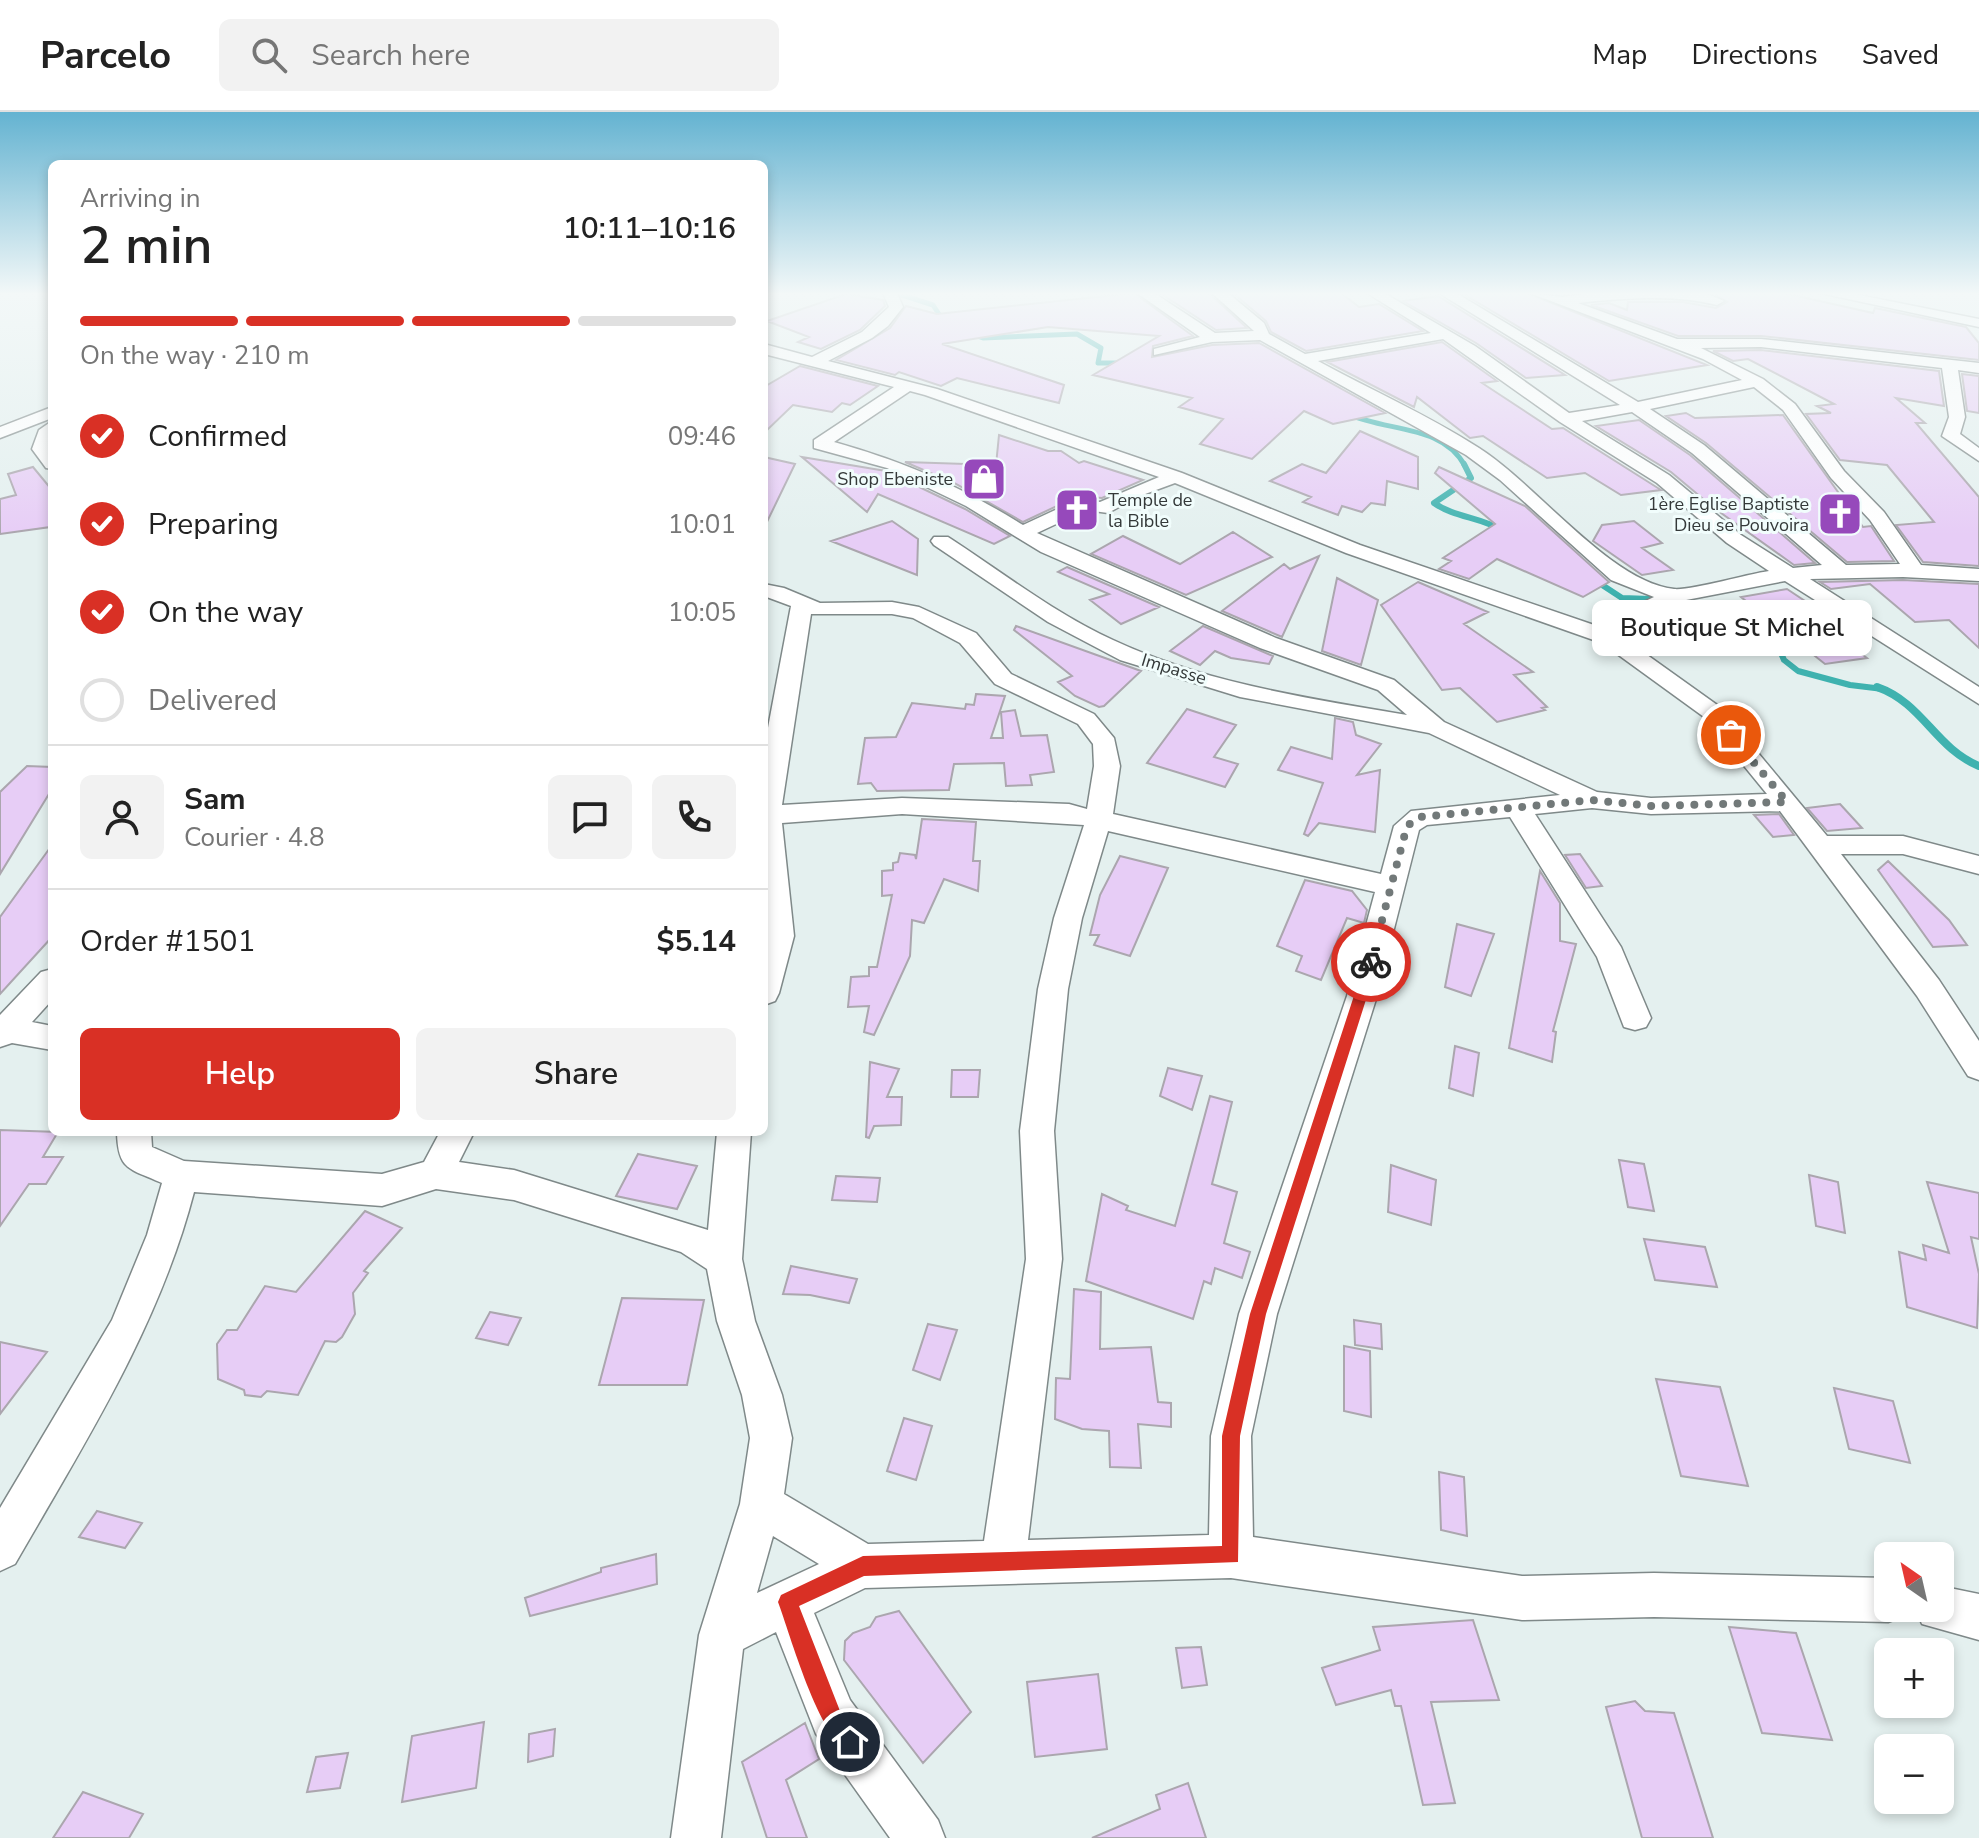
<!DOCTYPE html>
<meta charset="utf-8">
<style>
:root{--surface:#fff;--page:#f2f2f2;--text:#222;--muted:#767676;--line:#e0e0e0;--accent:#d93025}
body{margin:0;font-family:"Nunito Sans",sans-serif;background:var(--page);color:var(--text);height:100vh;display:flex;flex-direction:column;font-size:30px;white-space:nowrap}
*{box-sizing:border-box;margin:0}
p{font-size:26px;color:var(--muted)}
.icon{flex:none;width:44px;height:44px;fill:none;stroke:currentColor;stroke-width:2;stroke-linecap:round;stroke-linejoin:round}
.map{position:relative;flex:1;overflow:hidden}
.side{position:absolute;left:48px;top:48px;width:720px;height:976px;display:flex;flex-direction:column;background:var(--surface);border-radius:12px;box-shadow:0 4px 12px #0003}
.side>*{flex:none}
.needle{width:52px;rotate:326deg}
.buttons{position:absolute;left:1874px;top:1430px;display:grid;gap:16px}
.buttons a{display:grid;place-items:center;width:80px;height:80px;border-radius:12px;background:var(--surface);box-shadow:0 4px 12px #0003;font-size:40px}
.pin{position:absolute;display:grid;place-items:center;width:68px;height:68px;color:#fff;margin:-34px;border:4px solid #fff;border-radius:50%;box-shadow:0 2px 8px #0007}
.courier{position:absolute;display:grid;place-items:center;width:80px;height:80px;margin:-40px;border:6px solid #d93025;border-radius:50%;background:#fff;color:#222;box-shadow:0 2px 10px #0007}
.bubble{position:absolute;height:56px;border-radius:12px;background:var(--surface);box-shadow:0 4px 12px #0003;font-size:26px;font-weight:600;line-height:56px;text-align:center}
.head em{font-style:normal;font-weight:600}
.head div{display:flex;flex-direction:column-reverse}
.head{display:flex;align-items:center;justify-content:space-between;height:136px;padding:0 32px}
h1{font-size:52px;font-weight:600;line-height:60px}
.bar{display:grid;grid-template-columns:repeat(4,1fr);gap:12px 8px;align-content:center;height:96px;padding:0 32px}
.bar i{height:10px;border-radius:6px;background:var(--line)}
.bar .current{background:var(--accent)}
.bar p{grid-column:span 4}
.line{display:flex;align-items:center;gap:20px;padding:0 32px;border-top:2px solid var(--line)}
.line div{flex:1}
.round{display:grid;place-items:center;flex:none;width:84px;height:84px;border-radius:12px;background:var(--page)}
ol{padding:0 32px;list-style:none}
li{display:flex;align-items:center;gap:24px;height:88px}
li p{margin-inline-start:auto}
li .icon{padding:8px;border-radius:50%;background:var(--accent);color:#fff;stroke-width:4}
li:last-child{color:var(--muted)}
li i{width:44px;height:44px;border:4px solid var(--line);border-radius:50%}
.primary-button{display:flex;gap:16px;margin-top:auto;padding:16px 32px}
.primary-button a{flex:1;height:92px;border-radius:12px;background:var(--accent);color:#fff;font-size:32px;font-weight:600;line-height:92px;text-align:center}
.primary-button a+a{background:var(--page);color:var(--text)}
header{display:flex;align-items:center;gap:48px;box-sizing:border-box;height:112px;padding:0 40px;background:var(--surface);border-bottom:2px solid var(--line)}
header strong{font-size:38px}
nav{display:flex;gap:44px;margin-inline-start:auto;font-size:28px}
.search{width:560px;height:72px;background:var(--page);display:flex;align-items:center;gap:20px;box-sizing:border-box;padding:0 28px;border-radius:12px;color:var(--muted);font-size:30px}
.map>svg:first-child{display:block}
.lines{fill:none;stroke-linecap:round;stroke-linejoin:round}
.stream-far2{stroke:#3fb2af;stroke-width:5}
.stream-far1{stroke:#3fb2af;stroke-width:6}
.stream{stroke:#3fb2af;stroke-width:8}
.building{fill:#e7cdf6;stroke:#aba6ae;stroke-width:2}
.street-casing{stroke:#7f8989;stroke-width:3}
.street{fill:#fff;fill-rule:evenodd}
.route{fill:#d93025}
.done{stroke:#727979;stroke-width:8;stroke-dasharray:0 14.4}
.labels{text-anchor:middle;stroke-width:6;stroke-linejoin:round;paint-order:stroke}
.far-poi-label{font-size:18px;fill:#343939;stroke:#f1fdfc;text-anchor:end}
.far-street-label{font-size:18px;fill:#343939;stroke:#f1fdfc}
</style>
<header>
<strong>Parcelo</strong>
<div class="search"><svg class="icon" aria-label="search" viewBox="0 0 24 24"><circle cx="10" cy="10" r="6"/><path d="M15 15l6 6"/></svg>Search here</div>
<nav><a>Map</a><a>Directions</a><a>Saved</a></nav>
</header>
<div class="map">
<svg width="1979" height="1726" viewBox="0 0 1979 1726">
<rect width="100%" height="100%" fill="#e4f0ef"/>
<g class="lines">
<!-- stream-far2 -->
<path class="stream-far2" d="M896 181 933 193 944 210
M971 222 983 226 1077 222 1101 236 1098 251H1124
M1348 302C1387 320 1442 312 1465 354"/>
<!-- stream-far1 -->
<path class="stream-far1" d="M1464 352 1471 366 1434 391C1455 406 1482 405 1503 419
M1593 467 1622 486 1650 487 1676 494 1696 514 1765 525 1777 532 1784 548 1798 559 1850 573 1883 577"/>
<!-- stream -->
<path class="stream" d="M1877 575C1923 591 1935 636 1979 654"/>
</g>
<!-- building -->
<path class="building" d="M1134 181 1193 224 1153 234 1152 245 1212 233 1259 231 1385 301 1333 312 1304 299 1252 347 1200 332 1223 307 1179 295 1192 286 1093 263 1159 224 1048 215 942 232 1064 273 1059 291 957 266 941 274 899 260 895 263 836 248 890 216 906 194 937 202Z
M1160 181H1209L1247 216 1216 218Z
M1233 181H1341L1359 195 1379 192 1423 219 1306 239 1271 220 1266 209Z
M1462 181H1527L1707 253 1609 269Z
M1713 181H1784L1873 201 1875 196 1966 215 1979 231V248L1761 224H1678L1591 193 1609 191 1627 198 1628 190H1683L1716 196 1727 190Z
M846 182 883 188 885 194 860 218 821 237 798 230 809 225 767 209Z
M1438 184 1565 263 1526 266 1476 231 1403 189Z
M1442 230 1497 269 1482 271 1552 317 1563 316 1661 378 1621 383 1585 361 1547 366 1483 324 1470 326 1417 285 1414 295 1327 250Z
M1761 238 1939 259 1944 294 1896 286 1925 311H1916L1979 385V454L1923 450 1896 413 1934 410 1887 353 1840 348 1806 302 1831 301 1817 294 1834 292 1748 247 1733 249 1713 239Z
M800 254 878 274 850 293 842 291 832 300 793 293 764 321V275Z
M1962 262 1979 264V301L1967 299Z
M1686 301 1695 306 1783 303 1863 415 1871 414 1894 449 1847 450 1706 331 1666 304Z
M1639 308 1690 343 1815 451 1794 453 1714 396 1671 360 1596 314Z
M1360 319 1418 345V377L1387 369 1385 393 1371 391 1362 400 1342 394 1338 403 1303 390 1311 385 1270 369 1302 352 1326 361Z
M999 323 1048 339H1061L1079 351 1084 349 1143 368 1102 386 1078 384 1023 410 956 372 905 350 996 353Z
M764 345 795 352 764 416Z
M802 345 886 359 965 397 1010 424 994 432 878 382 867 400Z
M33 355 52 378 50 415 0 422V387L16 383 8 362Z
M1439 355 1525 394 1609 470 1583 485 1497 447 1469 467 1439 457 1451 449 1443 446 1495 412 1435 361Z
M892 409 918 427 917 463 831 429Z
M1634 409 1662 431 1642 436 1673 458 1642 463 1593 429 1602 413Z
M1233 420 1272 445 1186 483 1091 442 1123 424 1180 452Z
M1319 444 1282 525 1222 499 1284 452 1290 457Z
M1067 455 1159 495 1121 512 1090 488 1109 482 1058 460Z
M1337 466 1378 488 1361 553 1322 539Z
M1903 468 1979 472V536L1949 508 1915 510 1870 472 1831 477 1820 470Z
M1418 470 1488 500 1464 512 1533 560 1514 563 1547 595 1542 596 1545 598 1497 610 1460 576 1442 578 1381 493Z
M1787 477 1820 499 1809 501 1867 546 1825 552 1741 485Z
M1016 514 1141 559 1104 594 1099 595 1075 584 1058 570 1072 564 1014 518Z
M1203 514 1273 544 1269 552 1231 546 1215 539 1200 553 1170 539Z
M976 582 1005 584 991 626H1003L1001 600 1015 598 1021 624 1047 623 1054 660 1030 663 1032 673 1006 674 1004 651 954 652 949 678 877 679 871 671 858 672 865 626 896 625 912 591 965 597 966 592 974 593Z
M1187 597 1236 613 1214 645 1238 652 1225 675 1147 651Z
M1335 606 1353 610 1356 623 1381 632 1357 663 1380 658 1375 720 1319 711 1308 724 1304 722 1323 671 1278 658 1291 635 1332 647Z
M27 654 52 655V677L0 762V680Z
M1840 692 1862 716 1827 719 1807 696Z
M1779 702 1794 723 1773 725 1754 703Z
M922 707 976 710 973 749H980L978 779 944 767 924 811 912 808 910 844 874 923 864 920 869 894 848 895 851 865 869 864V855H877L892 783 882 784V759L893 758V751L898 750 900 741 915 743 916 747Z
M52 733V825L0 882V805Z
M1580 742 1602 774 1586 776 1565 743Z
M1120 744 1168 756 1130 844 1094 833 1099 823H1090L1100 783Z
M1888 749 1949 808 1967 833 1933 835 1878 758Z
M1540 759 1560 791V829L1576 832 1553 919 1556 920 1552 950 1509 936Z
M1305 768 1352 779 1367 798 1364 811 1347 806 1321 868 1296 859 1302 844 1277 834Z
M1457 812 1494 822 1471 884 1445 875Z
M1455 934 1479 941 1473 984 1449 976Z
M870 950 899 957 887 985H902L901 1013 874 1014 869 1026 866 1025Z
M1168 956 1202 964 1192 998 1160 984Z
M952 958H980L978 985H951Z
M1210 984 1232 990 1212 1072 1237 1080 1224 1131 1250 1140 1242 1166 1215 1156 1211 1172 1204 1169 1193 1207 1086 1169 1102 1082 1128 1094 1126 1098 1175 1114Z
M0 1018 58 1020 43 1045H63L46 1072H29L0 1114Z
M638 1042 697 1054 677 1097 616 1084Z
M1619 1048 1644 1052 1654 1099 1628 1095Z
M1391 1053 1436 1068 1431 1113 1388 1100Z
M1809 1063 1838 1070 1845 1121 1816 1114Z
M836 1064 880 1066 877 1090 832 1088Z
M1927 1070 1979 1081V1127L1971 1125 1979 1162 1977 1216 1907 1195 1899 1140 1926 1148 1923 1133 1949 1141Z
M365 1099 402 1116 364 1159 368 1161 353 1181 355 1202 342 1225 336 1230 325 1229 298 1283 267 1279 261 1285 245 1283 244 1278 218 1267 217 1232 227 1218H237L265 1174 296 1180Z
M1644 1127 1705 1135 1717 1175 1655 1168Z
M791 1154 857 1167 849 1191 810 1183 783 1182Z
M1074 1177 1101 1180 1100 1237 1151 1235 1158 1290 1171 1291V1315L1138 1312 1141 1356 1110 1355 1109 1319 1082 1317 1055 1307 1056 1266 1070 1267Z
M622 1186 704 1188 687 1273H599Z
M490 1200 521 1206 508 1233 476 1226Z
M1354 1208 1381 1212 1382 1237 1355 1233Z
M928 1212 957 1218 940 1268 913 1258Z
M0 1230 47 1240 0 1302Z
M1344 1234 1370 1239 1371 1305 1344 1299Z
M1656 1267 1720 1275 1748 1374 1681 1364Z
M1834 1276 1893 1289 1910 1351 1849 1337Z
M904 1306 932 1314 916 1368 887 1359Z
M1439 1360 1464 1365 1467 1424 1441 1418Z
M97 1399 142 1411 125 1436 79 1425Z
M656 1442 657 1472 530 1504 525 1486 601 1460V1456Z
M899 1499 971 1600 923 1651 844 1548 845 1529 853 1521 870 1515 876 1505Z
M1473 1508 1499 1588 1431 1590 1455 1691 1423 1693 1401 1594H1395L1391 1578 1336 1593 1322 1556 1380 1538 1373 1515Z
M1729 1515 1796 1521 1832 1628 1762 1621Z
M1201 1535 1207 1573 1182 1576 1176 1536Z
M1098 1562 1107 1637 1035 1645 1027 1570Z
M1635 1589 1645 1599 1674 1601 1713 1726H1642L1606 1595Z
M484 1610 476 1676 402 1690 412 1624Z
M805 1611 819 1647 786 1668 807 1726H767L742 1650Z
M555 1617 553 1644 528 1650 529 1622Z
M348 1641 340 1676 307 1680 316 1645Z
M1188 1671 1206 1726H1092L1160 1697 1156 1683Z
M83 1680 143 1702 129 1726H53Z"/>
<g class="lines">
<!-- street casing -->
<g class="street-casing">
<path id="street" d="M883 181H897L903 195 888 214 872 226 828 249 937 277 1182 361 1360 433 1594 513 1654 485 1611 468 1500 368 1466 343 1260 228 1212 230 1154 243V237L1200 225 1137 181H1154L1215 221 1254 219 1212 181H1228L1264 211 1269 222 1305 242 1431 221 1367 181H1384L1475 234 1569 301 1620 293 1439 181H1456L1638 290 1742 268 1703 247 1530 181 1562 185 1593 181H1705L1724 189 1717 193C1674 182 1622 186 1578 191L1677 227H1761L1979 251V261L1958 258 1965 305 1960 322 1979 336V349L1942 324 1949 305 1942 256 1761 235 1701 236 1763 267 1795 292 1844 359 1884 400 1921 453 1979 457V469L1903 465 1810 467 1979 575V592L1785 469 1681 489 1615 520 1720 595 1827 724H1903L1979 744V762L1903 742H1841L1939 868 1979 929V968L1968 964 1917 884 1780 699 1651 702 1592 696 1535 702 1621 835 1651 906 1646 915 1635 918 1624 915 1597 845 1510 705 1427 713 1419 718 1377 884 1277 1202 1251 1324 1253 1425 1522 1464 1654 1461 1888 1466V1496H1907L1904 1504 1888 1510 1654 1505 1522 1508 1231 1466 865 1476 814 1501 850 1588 938 1708 945 1726H890L816 1622 776 1520 743 1537 721 1726H671L699 1523 740 1392 750 1326 742 1283 717 1209 707 1157 681 1140 514 1088 436 1077 382 1094 194 1080C159 1215 84 1332 15 1452L0 1459V1396L112 1208 147 1123 162 1071C129 1056 118 1059 117 1020H151L152 1035 184 1049 382 1062 424 1050 440 1020H474L459 1050 514 1058 708 1118 717 1020H751L742 1147 755 1209 782 1283 792 1326 784 1382 868 1432 984 1429 1026 1147 1020 1019 1038 877 1054 806 1084 713 902 702 782 711 794 824 779 881 775 889 764 893V637L791 494 764 484V472L784 476 820 491 892 490 919 495 976 521 1011 562 1094 602 1114 626 1120 654 1113 702 1381 762 1394 714 1411 699 1560 683 1429 621 1240 585 1120 548 1048 510 934 433 931 429 934 425H948C1002 460 1054 501 1113 528 1205 571 1307 586 1407 603L1378 578 1260 536 1041 440 966 394 887 356 814 336V328L894 275 764 242V232L812 245 862 220 889 195ZM1443 227 1560 310 1657 371 1727 431 1769 459C1748 462 1689 479 1674 477 1610 470 1536 372 1479 336 1428 303 1371 278 1318 249ZM1754 275 1783 298 1831 366 1870 408 1900 452 1846 453 1704 333 1650 297ZM910 279 925 283 1159 365 1100 390 1079 387 1023 413C960 374 905 350 834 330ZM1632 300 1692 341 1822 453 1793 456 1741 423 1669 363 1582 309ZM1175 371 1346 441 1602 531 1704 605 1767 682 1651 686 1597 680 1444 610 1394 568 1276 526 1037 421 1086 398 1108 401 1137 385ZM811 502H892L913 506 960 531 995 572 1078 612 1093 632 1094 654 1087 697 1069 692 902 686 782 693ZM1108 719 1375 780 1347 884 1239 1202 1211 1324 1209 1423 1028 1428 1062 1147 1054 1019 1068 877 1082 806ZM773 1424 819 1452 757 1481Z
M1820 181H1849L1979 207V215Z
M52 295V306L0 326V315Z
M52 309V357L46 356 32 337 39 318Z
M52 857V888L32 910 52 914V938L12 931 0 935V903L41 860Z
M1940 1474 1979 1482V1528L1922 1512 1915 1496H1940Z"/>
</g>
<!-- street -->
<use href="#street" class="street"/>
</g>
<!-- sky -->
<linearGradient id="sky" x2="0" y2="1"><stop stop-color="#64b3d1"/><stop offset="0.43" stop-color="#f3f8f8"/><stop offset="1" stop-color="#f3f8f8" stop-opacity="0"/></linearGradient>
<rect width="1979" height="423" fill="url(#sky)"/>
<!-- route -->
<path class="route" d="M1371 845 1378 850 1266 1202 1240 1324 1238 1450 864 1464 799 1494 840 1599 860 1630 857 1637 850 1640C819 1627 790 1522 778 1490L781 1483 863 1444 1222 1434V1324L1250 1202 1365 850Z"/>
<g class="lines">
<!-- done -->
<path class="done" d="M1371 850 1407 714 1420 705 1592 688 1651 694 1787 690 1731 623"/>
</g>
<!-- icons -->
<defs>
<g id="shop-square" transform="scale(2.3)"><rect x="-9" y="-9" width="18" height="18" rx="4" fill="#9649bb" stroke="#f1fdfc"/><path d="M-5-2.5h2.3a2.7 3.5 0 0 1 5.4 0H5L5.5 6h-11ZM-1.5-2.5h3a1.5 2.3 0 0 0-3 0Z" fill="#fff"/></g>
<g id="church-square" transform="scale(2.3)"><rect x="-9" y="-9" width="18" height="18" rx="4" fill="#9649bb" stroke="#f1fdfc"/><path d="M-1.2-6h2.4v3.5h3.3v2.4h-3.3V6h-2.4V-.1h-3.3v-2.4h3.3Z" fill="#fff"/></g>
</defs>
<g fill-rule="evenodd">
<use href="#shop-square" x="984" y="367"/>
<use href="#church-square" x="1077" y="398"/>
<use href="#church-square" x="1840" y="402"/>
</g>
<g class="labels">
<!-- far-poi labels -->
<g class="far-poi-label">
<text x="953" y="373">Shop Ebeniste</text>
<text x="1108" y="394" text-anchor="start">Temple de<tspan x="1108" dy="21">la Bible</tspan></text>
<text x="1809" y="398">1ère Eglise Baptiste<tspan x="1809" dy="21">Dieu se Pouvoira</tspan></text>
</g>
<!-- far-street labels -->
<g class="far-street-label">
<text transform="translate(1174 557) rotate(17)" y="6">Impasse</text>
</g>
</g>
</svg>
<div class="buttons">
<a><svg class="needle" viewBox="-14 -14 28 28"><path d="M0-13l5 13h-10z" fill="#e53935"/><path d="M0 13l5-13h-10z" fill="#767676"/></svg></a>
<a>+</a>
<a>−</a>
</div>
<div class="pin" style="left:1731px;top:623px;background:#ea580c"><svg class="icon" aria-label="bag" viewBox="0 0 24 24"><path d="M5 8h14l-1 12H6zM9 8a3 3 0 0 1 6 0"/></svg></div>
<div class="pin" style="left:850px;top:1630px;background:#1f2937"><svg class="icon" aria-label="home" viewBox="0 0 24 24"><path d="M3 11l9-7 9 7M6 9v11h12V9"/></svg></div>
<div class="courier" style="left:1371px;top:850px"><svg class="icon" aria-label="bike" viewBox="0 0 24 24"><circle cx="6" cy="16" r="4"/><circle cx="18" cy="16" r="4"/><path d="M6 16l4-8h5l3 8M10 8l3 8H6M13 5h3"/></svg></div>
<div class="bubble" style="left:1592px;top:488px;width:280px">Boutique St Michel</div>
<section class="side">
<div class="head"><div><h1>2 min</h1><p>Arriving in</p></div><em>10:11–10:16</em></div>
<div class="bar"><i class="current"></i><i class="current"></i><i class="current"></i><i></i><p>On the way · 210 m</p></div>
<ol>
<li><svg class="icon" aria-label="check" viewBox="0 0 24 24"><path d="M5 12l5 5 9-10"/></svg>Confirmed<p>09:46</p></li>
<li><svg class="icon" aria-label="check" viewBox="0 0 24 24"><path d="M5 12l5 5 9-10"/></svg>Preparing<p>10:01</p></li>
<li><svg class="icon" aria-label="check" viewBox="0 0 24 24"><path d="M5 12l5 5 9-10"/></svg>On the way<p>10:05</p></li>
<li><i></i>Delivered</li>
</ol>
<div class="line" style="height:144px"><a class="round"><svg class="icon" aria-label="person" viewBox="0 0 24 24"><circle cx="12" cy="8" r="4"/><path d="M4 21q1-7 8-7t8 7"/></svg></a><div><b>Sam</b><p>Courier · 4.8</p></div><a class="round"><svg class="icon" aria-label="chat" viewBox="0 0 24 24"><path d="M4 5h16v11H9l-5 4z"/></svg></a><a class="round"><svg class="icon" aria-label="phone" viewBox="0 0 24 24"><path d="M5 4h4l2 5-3 2q2 4 5 5l2-3 5 2v4C11 20 4 13 5 4z"/></svg></a></div>
<div class="line" style="height:104px"><div>Order #1501</div><b>$5.14</b></div>
<div class="primary-button"><a>Help</a><a>Share</a></div>
</section>
</div>
